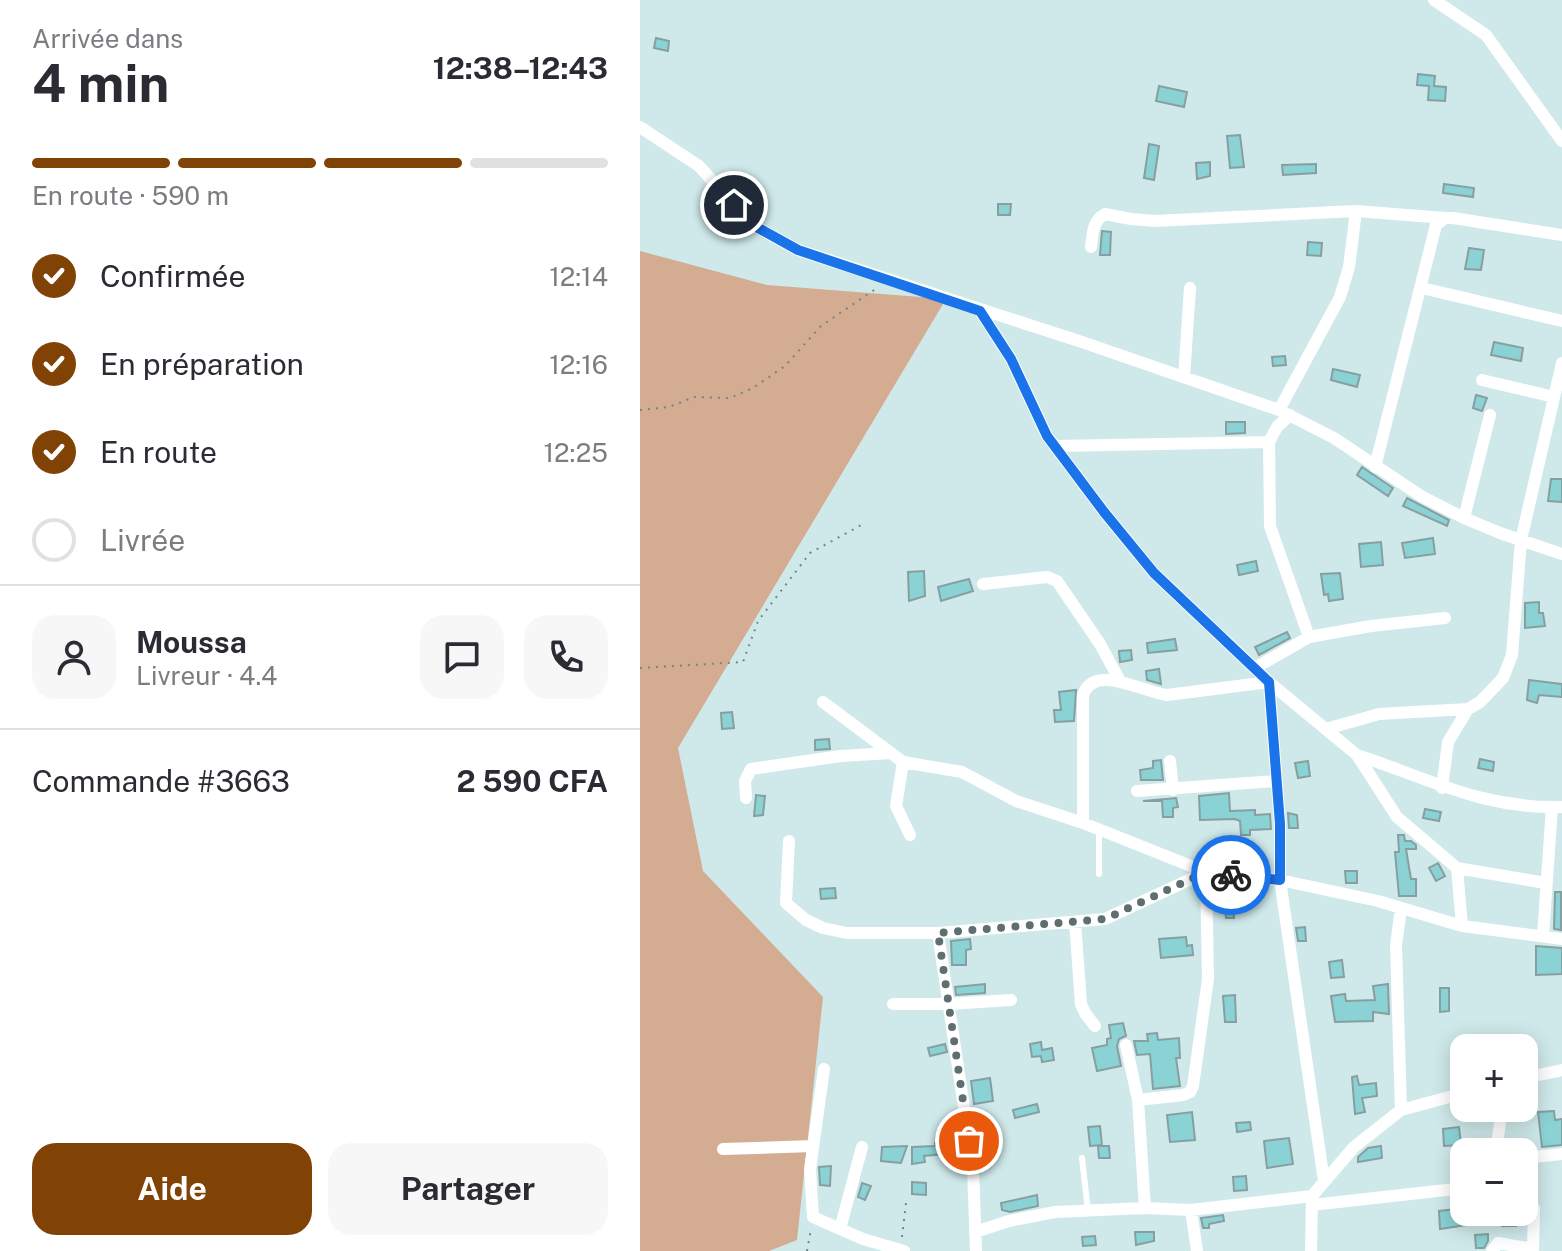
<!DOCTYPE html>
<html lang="fr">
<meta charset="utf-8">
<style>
:root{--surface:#fff;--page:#f7f7f7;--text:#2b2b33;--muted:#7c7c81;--line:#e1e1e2;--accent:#814205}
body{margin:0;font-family:"Public Sans",sans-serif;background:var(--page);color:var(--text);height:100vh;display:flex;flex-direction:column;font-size:30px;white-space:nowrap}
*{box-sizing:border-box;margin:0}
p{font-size:26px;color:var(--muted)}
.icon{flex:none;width:44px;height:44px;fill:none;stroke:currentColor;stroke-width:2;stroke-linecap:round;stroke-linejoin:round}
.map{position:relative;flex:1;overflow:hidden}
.drawer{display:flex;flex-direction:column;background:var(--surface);width:640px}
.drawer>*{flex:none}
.controls{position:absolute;left:810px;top:1034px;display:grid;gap:16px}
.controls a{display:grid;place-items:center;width:88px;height:88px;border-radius:16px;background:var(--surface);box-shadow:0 4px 20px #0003;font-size:40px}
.pin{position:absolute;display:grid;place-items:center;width:68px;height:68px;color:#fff;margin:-34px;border:4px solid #fff;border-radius:50%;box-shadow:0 2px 8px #0007}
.courier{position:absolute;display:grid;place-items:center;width:80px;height:80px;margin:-40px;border:6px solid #1a73e8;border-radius:50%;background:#fff;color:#222;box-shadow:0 2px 10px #0007}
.headline em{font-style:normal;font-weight:700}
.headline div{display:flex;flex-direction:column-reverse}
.headline{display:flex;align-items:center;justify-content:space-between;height:136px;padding:0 32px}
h1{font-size:52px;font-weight:700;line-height:60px}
.bar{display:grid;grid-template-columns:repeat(4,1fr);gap:12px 8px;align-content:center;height:96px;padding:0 32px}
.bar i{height:10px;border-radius:6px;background:var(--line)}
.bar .on{background:var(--accent)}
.bar p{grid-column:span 4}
.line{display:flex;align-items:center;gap:20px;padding:0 32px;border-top:2px solid var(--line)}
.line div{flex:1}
.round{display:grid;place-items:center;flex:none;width:84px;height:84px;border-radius:24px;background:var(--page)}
ol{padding:0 32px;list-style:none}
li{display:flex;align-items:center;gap:24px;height:88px}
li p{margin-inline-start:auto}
li .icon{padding:8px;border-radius:50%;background:var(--accent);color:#fff;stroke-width:4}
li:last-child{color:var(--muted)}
li i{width:44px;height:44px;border:4px solid var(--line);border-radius:50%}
.primary-button{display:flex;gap:16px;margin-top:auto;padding:16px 32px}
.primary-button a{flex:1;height:92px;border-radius:24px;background:var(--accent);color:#fff;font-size:32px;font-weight:700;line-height:92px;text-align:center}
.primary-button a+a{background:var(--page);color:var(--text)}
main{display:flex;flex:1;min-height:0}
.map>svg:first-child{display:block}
.green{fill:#d3ac92}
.building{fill:#8bd2d4;stroke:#879fa0;stroke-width:2}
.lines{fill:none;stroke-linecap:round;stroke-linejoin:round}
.path{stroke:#748586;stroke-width:2;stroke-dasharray:2 6;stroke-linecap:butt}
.service{stroke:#fff;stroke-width:6}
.minor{stroke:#fff;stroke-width:12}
.done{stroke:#5f6e6e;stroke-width:8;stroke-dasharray:0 14.4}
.route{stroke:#1a73e8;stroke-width:10}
</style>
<main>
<section class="drawer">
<div class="headline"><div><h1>4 min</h1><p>Arrivée dans</p></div><em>12:38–12:43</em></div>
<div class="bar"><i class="on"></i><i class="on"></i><i class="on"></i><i></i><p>En route · 590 m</p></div>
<ol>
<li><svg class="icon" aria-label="check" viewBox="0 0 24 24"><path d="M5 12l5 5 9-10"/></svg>Confirmée<p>12:14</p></li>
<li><svg class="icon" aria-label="check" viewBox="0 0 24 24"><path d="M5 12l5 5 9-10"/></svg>En préparation<p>12:16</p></li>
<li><svg class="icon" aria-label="check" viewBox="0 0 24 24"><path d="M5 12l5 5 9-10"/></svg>En route<p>12:25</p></li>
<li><i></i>Livrée</li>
</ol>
<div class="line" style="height:144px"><a class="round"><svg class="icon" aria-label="person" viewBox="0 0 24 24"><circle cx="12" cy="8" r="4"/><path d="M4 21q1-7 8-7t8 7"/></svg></a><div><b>Moussa</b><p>Livreur · 4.4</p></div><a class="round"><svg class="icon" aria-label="chat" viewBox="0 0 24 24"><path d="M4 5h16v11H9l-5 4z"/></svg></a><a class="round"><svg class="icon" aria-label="phone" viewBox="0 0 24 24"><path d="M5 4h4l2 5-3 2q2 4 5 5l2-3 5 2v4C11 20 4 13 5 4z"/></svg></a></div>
<div class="line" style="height:104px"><div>Commande #3663</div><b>2 590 CFA</b></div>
<div class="primary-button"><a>Aide</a><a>Partager</a></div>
</section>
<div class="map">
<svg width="922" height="1251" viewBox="0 0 922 1251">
<rect width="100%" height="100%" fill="#cfe9ea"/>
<!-- green -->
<path class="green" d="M0 251 127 285 306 299 38 748 63 871 183 997 157 1240 129 1251H0Z"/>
<!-- building -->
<path class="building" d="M16 38 29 41 28 51 14 48Z
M778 74 795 76 794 86 806 87 805 101 788 100 789 86 777 85Z
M519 86 547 92 544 107 516 101Z
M600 135 604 167 590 168 587 136Z
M509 144 519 146 514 180 504 178Z
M570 162V176L557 179 556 163Z
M676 164V173L643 175 642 165Z
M804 184 834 188 833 197 803 193Z
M358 204H371L370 215H358Z
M462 231 471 232 470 255H460Z
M668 242 682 243 681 256 667 255Z
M829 248 844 250 841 270 825 269Z
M854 342 883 348 881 361 851 355Z
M645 356 646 365 633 366 632 357Z
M693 369 720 375 717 387 691 380Z
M836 395 847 398 842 411 833 408Z
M586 422H605V433L586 434Z
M722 467 753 488 748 496 717 475Z
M911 479H922V502L908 501Z
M767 498 809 520 807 526 763 506Z
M793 538 795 554 765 558 762 543Z
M741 542 743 565 721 567 719 544Z
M616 561 618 571 599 575 597 565Z
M284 571 285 596 269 601 268 572Z
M700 573 703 599 689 601 688 594 684 595 681 574Z
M329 579 333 591 301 601 298 587Z
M899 602V613H903L905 626 885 628V603Z
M647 632 650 638 619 655 615 647Z
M535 639 537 650 508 653 507 643Z
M491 650 492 660 480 662 479 651Z
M519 669 521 684 507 680 506 671Z
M889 680 922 684V697L899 695 897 703 887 700Z
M436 690 434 721 415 722 414 710H421L419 692Z
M92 712 94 728 82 729 81 713Z
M189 739 190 749 175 750V740Z
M840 759 854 762 853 771 838 768Z
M521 760 523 780H501L500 770 513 768V761Z
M668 761 670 776 658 778 655 763Z
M589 793 590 811 615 810V815L630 814 631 829 610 830V835H601L600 821 595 819 560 820 559 796Z
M116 795 125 796 123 815 114 816Z
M536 798 538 807 533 808V817H523L522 801H503Z
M785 809 801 812 799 821 783 818Z
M648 813 657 815 658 828H649Z
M758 835H764L765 841H771L776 845V849H766L771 879H776V896H759L755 852H759Z
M798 863 805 876 796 881 789 868Z
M705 871H717V883H706Z
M195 888 196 898 181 899 180 889Z
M915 892H921V930L914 929Z
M593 896 594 918H586L584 897Z
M665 927 666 941H658L656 928Z
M546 937 547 946 552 945 553 955 521 958 519 939Z
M330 939 331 949 326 950V965H312L311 941Z
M896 946 922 948V974L896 975Z
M702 960 704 977 691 978 689 962Z
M345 984V993L316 995 315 987Z
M748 984 749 1014 733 1012V1021L695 1022 691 996 705 994 706 1001 735 1000 733 986Z
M800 988H809V1011L800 1012Z
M595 995 596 1022H585L583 996Z
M483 1023 486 1036 479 1039 477 1046 481 1066 457 1071 452 1048 467 1045V1039L471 1038 469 1025Z
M517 1033 518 1040 539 1038 540 1058H536L540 1086 513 1089 510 1054 497 1055 494 1041H508L507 1034Z
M401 1042 402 1050 412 1048 414 1060 402 1062 401 1056 392 1057 390 1044Z
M305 1044 307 1052 290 1056 288 1048Z
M717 1076 719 1085 736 1083 737 1096 722 1098 725 1112 715 1114 712 1077Z
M350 1078 353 1101 334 1104 331 1081Z
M397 1104 399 1112 375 1118 373 1110Z
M914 1111 915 1120 922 1119V1145L902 1147 898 1112Z
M552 1112 555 1140 530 1142 527 1115Z
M610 1122 611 1130 597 1132 596 1123Z
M460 1126 462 1145 450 1146 448 1127Z
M819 1127 821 1145 804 1146 803 1129Z
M649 1138 653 1164 627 1168 624 1141Z
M303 1142 304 1154 284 1156 285 1162 272 1164V1147L295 1146V1143Z
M267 1146 261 1163 241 1161 242 1147Z
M458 1146H469L470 1158H459Z
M741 1146 742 1158 718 1162V1157L728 1148Z
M191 1166 190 1186 180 1185 179 1167Z
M892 1166 893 1188 884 1189V1167Z
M606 1176 607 1190 594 1191 593 1177Z
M272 1182 286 1183V1195L272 1194Z
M222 1183 231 1186 225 1200 218 1197Z
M397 1195 398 1206 370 1212 362 1210 361 1203Z
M824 1197 827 1225 800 1229 799 1211 816 1209V1198Z
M861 1212H876V1226H862Z
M583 1215 584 1221 569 1224V1228H563L561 1218Z
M495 1232H514V1241L496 1245Z
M848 1234V1241L844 1248H836L835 1235Z
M455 1236 456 1245 443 1246 442 1237Z"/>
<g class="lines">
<!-- path -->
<path class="path" d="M0 410 29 407 54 397 90 398 113 388 145 366 181 326 237 288
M0 668 103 662 118 621 170 553 225 523
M262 1237 266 1203
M167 1251 171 1229"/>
<!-- service -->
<path class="service" d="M459 874V829
M442 1158 448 1211"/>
<!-- minor -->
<path class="minor" d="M794 0 846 35 922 141
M0 127 59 166 111 224 158 250 442 342 639 410 694 438 781 496 824 518 860 533 922 554
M451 247C453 234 452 221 465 214L491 219 515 221 716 211 805 218
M782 288 922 321
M340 311 371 359 407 436 464 512 514 573 629 682 640 824V880L566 872 568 979 553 1086 550 1092 543 1095 498 1100 505 1208
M544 377 550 288
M842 380 914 397
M639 410 700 297 709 267 716 211
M650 415 637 427 629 442 630 526 669 637
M415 446 629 442
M735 467 796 225 805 218H813L922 235
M824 518 850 415
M343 584 407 577 417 581 460 644 480 681
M615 668 669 637 731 626 805 618
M686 729 739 714 828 709 840 702 863 678 872 655 881 540 922 363
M717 755C790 779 842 809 922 807
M530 761 533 790
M263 762 256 806 270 835
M802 788 808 742 828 709
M497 791 636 781
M106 798 105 781 111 769 201 756 251 753
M443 823V696C452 662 503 692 527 695L629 682 717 755 757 817 817 868 906 883
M149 841 146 903 166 920 183 928 207 933H298L465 919 566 872 443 823 376 801 322 772 263 762 183 702
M817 868 822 926
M761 908 756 945 761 1110
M435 922 441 1004 445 1013 455 1026
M298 933 333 1168 336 1251
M903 936 912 807
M253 1004H309L371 1000
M486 1045 498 1100
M184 1069 170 1169 173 1217 223 1239 264 1251
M884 1078 922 1070
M83 1149 173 1146
M856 1152 862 1108
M884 1158 922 1154
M684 1181 640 880 738 901 822 926 922 939
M672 1205 824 1188
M551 1210 557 1251
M200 1229 222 1147
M335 1232 369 1221 415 1212 505 1208 551 1210 672 1196
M671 1251 672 1196 714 1147 761 1110 824 1093
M852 1251 858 1243 893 1249
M893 1251 894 1208"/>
</g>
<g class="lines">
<!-- done -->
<path class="done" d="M329 1141 298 933 465 919 566 872 591 875"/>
<!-- route -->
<path class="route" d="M94 205 111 224 158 250 340 311 371 359 407 436 464 512 514 573 629 682 640 824V880L591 875"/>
</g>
</svg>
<div class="controls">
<a>+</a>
<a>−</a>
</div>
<div class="pin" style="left:329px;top:1141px;background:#ea580c"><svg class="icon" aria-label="bag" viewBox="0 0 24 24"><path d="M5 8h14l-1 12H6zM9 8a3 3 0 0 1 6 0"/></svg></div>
<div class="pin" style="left:94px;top:205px;background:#1f2937"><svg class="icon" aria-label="home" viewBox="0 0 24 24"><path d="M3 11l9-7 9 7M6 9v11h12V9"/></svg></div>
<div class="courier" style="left:591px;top:875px"><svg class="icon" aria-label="bike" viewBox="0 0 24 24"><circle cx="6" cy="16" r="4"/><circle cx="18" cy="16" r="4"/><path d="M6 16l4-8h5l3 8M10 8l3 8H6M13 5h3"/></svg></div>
</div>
</main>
